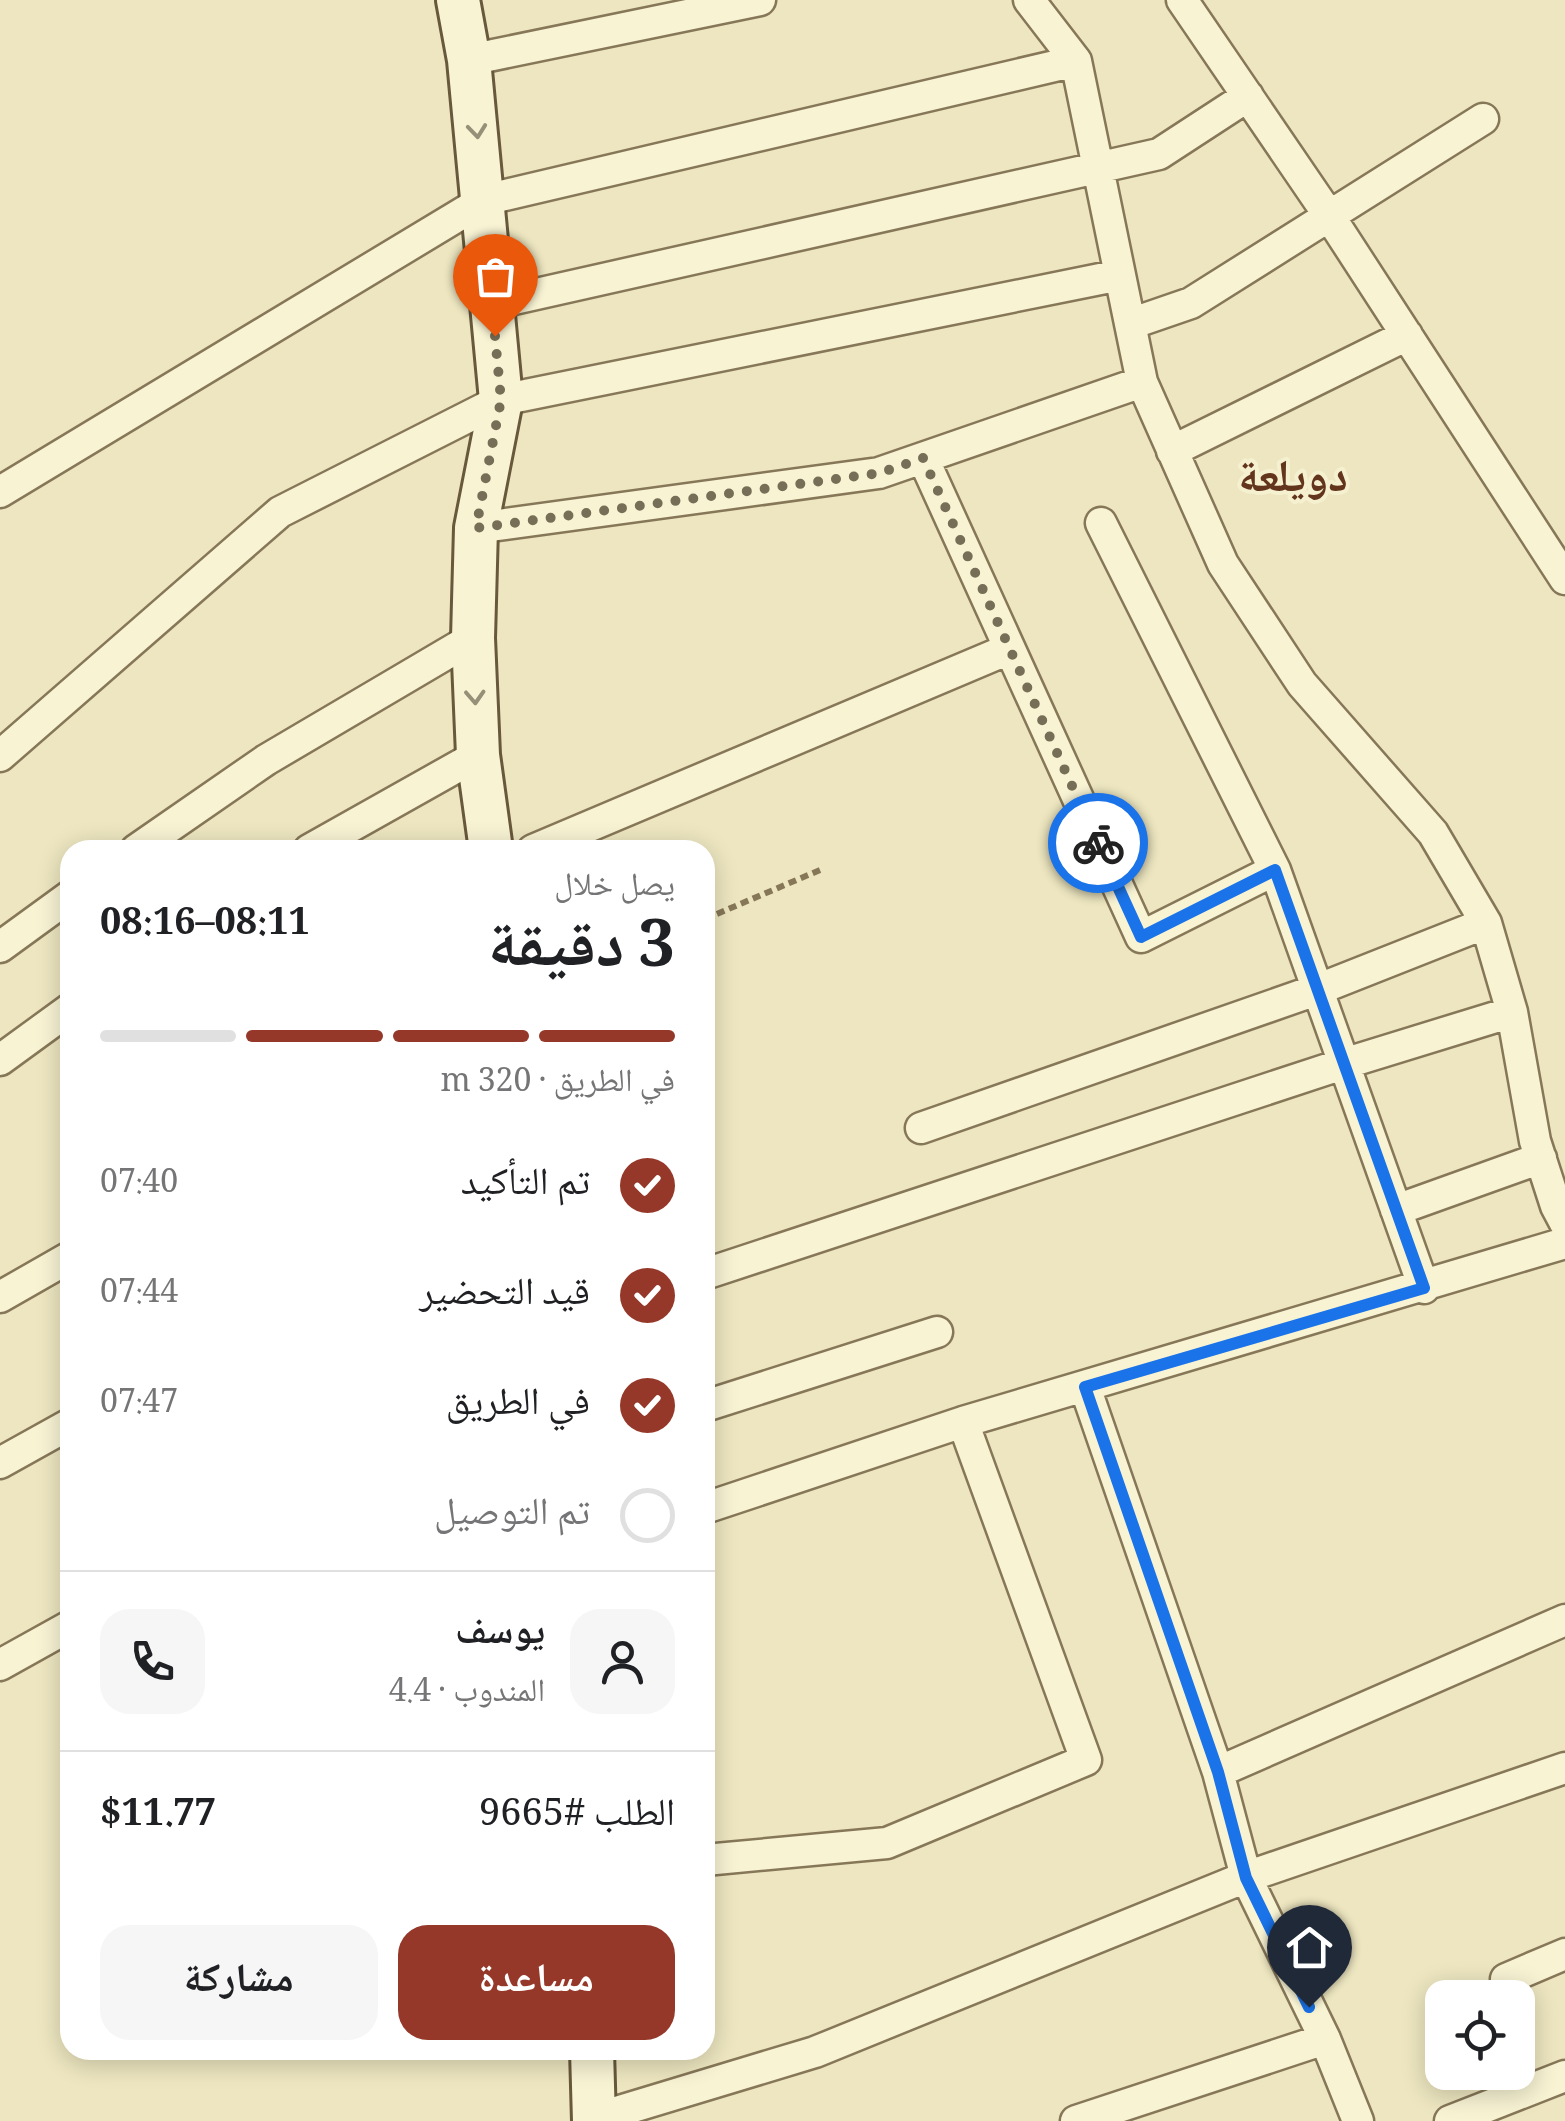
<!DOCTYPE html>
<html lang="ar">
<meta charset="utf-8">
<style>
:root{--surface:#fff;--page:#f6f6f6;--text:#202124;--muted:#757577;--line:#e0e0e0;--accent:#953829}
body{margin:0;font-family:Georgia,"Noto Naskh Arabic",serif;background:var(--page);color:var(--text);direction:rtl;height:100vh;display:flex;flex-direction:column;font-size:38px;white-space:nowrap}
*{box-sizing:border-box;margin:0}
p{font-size:32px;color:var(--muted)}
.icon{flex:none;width:55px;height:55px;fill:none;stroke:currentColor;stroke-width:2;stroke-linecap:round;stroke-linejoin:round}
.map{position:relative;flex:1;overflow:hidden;direction:ltr}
.details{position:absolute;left:60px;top:840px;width:655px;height:1220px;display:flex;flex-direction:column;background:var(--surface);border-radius:30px;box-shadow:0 5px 25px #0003;direction:rtl}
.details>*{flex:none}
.fabs{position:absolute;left:1425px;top:1980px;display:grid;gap:20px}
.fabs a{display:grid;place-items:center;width:110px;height:110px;border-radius:20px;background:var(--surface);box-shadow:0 5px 25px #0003;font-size:50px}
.pin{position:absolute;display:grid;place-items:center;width:85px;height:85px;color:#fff;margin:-102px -42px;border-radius:50% 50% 50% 0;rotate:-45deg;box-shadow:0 0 10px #0007}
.pin .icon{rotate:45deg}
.courier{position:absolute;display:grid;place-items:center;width:100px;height:100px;margin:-50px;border:8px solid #1a73e8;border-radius:50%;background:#fff;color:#222;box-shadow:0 2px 12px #0007}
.summary em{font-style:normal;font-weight:800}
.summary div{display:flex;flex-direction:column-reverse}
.summary{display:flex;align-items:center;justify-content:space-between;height:170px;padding:0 40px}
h1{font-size:65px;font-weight:800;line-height:75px}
.bar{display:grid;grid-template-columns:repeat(4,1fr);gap:15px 10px;align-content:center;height:120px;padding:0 40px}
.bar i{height:12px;border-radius:8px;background:var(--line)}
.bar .active{background:var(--accent)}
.bar p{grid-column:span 4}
.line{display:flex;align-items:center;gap:25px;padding:0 40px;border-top:2px solid var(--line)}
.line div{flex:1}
.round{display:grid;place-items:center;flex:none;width:105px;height:105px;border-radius:30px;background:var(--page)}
ol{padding:0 40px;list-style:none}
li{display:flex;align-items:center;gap:30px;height:110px}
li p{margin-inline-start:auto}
li .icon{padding:10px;border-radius:50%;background:var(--accent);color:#fff;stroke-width:4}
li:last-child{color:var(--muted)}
li i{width:55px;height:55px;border:5px solid var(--line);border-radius:50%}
.button{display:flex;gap:20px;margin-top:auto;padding:20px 40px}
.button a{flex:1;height:115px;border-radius:30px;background:var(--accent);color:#fff;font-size:40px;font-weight:800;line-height:115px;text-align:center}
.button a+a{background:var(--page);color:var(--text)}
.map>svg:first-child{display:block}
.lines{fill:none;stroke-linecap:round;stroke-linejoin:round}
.street-casing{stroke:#867758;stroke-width:35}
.secondary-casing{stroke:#68583c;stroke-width:48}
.path{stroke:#867758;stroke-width:6;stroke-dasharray:8 5;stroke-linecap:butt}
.street{stroke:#f8f3d3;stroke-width:30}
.secondary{stroke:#f8f3d3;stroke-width:42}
.oneway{stroke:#979078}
.done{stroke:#766e56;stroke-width:10;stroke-dasharray:0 18}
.route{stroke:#1a73e8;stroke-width:12}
.labels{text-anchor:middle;stroke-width:8;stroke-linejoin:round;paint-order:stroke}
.district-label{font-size:45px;font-weight:bold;fill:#62351c;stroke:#f5f0d0}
</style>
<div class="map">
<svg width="1565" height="2121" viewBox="0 0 1565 2121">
<rect width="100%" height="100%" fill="#ede6c0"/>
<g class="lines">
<!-- street casing -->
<g class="street-casing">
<path id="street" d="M1029 0 1076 61 1142 382 1223 564 1302 684 1433 833 1486 923 1512 1012 1535 1141 1556 1206 1565 1223
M1182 0 1330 217 1565 579
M469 60 760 0
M492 304 1159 154 1248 96
M1130 324 1191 303 1483 119
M1172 451 1407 335
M923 458 1141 937 1275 870
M0 492 484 200 1076 61
M1101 523 1275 870 1424 1288
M476 528 879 473 1142 382
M0 756 280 512 501 400 1120 275
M136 850 266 760 473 638
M309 850 478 755
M533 850 1009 649
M0 947 70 896
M0 1060 70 1009
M921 1128 1319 989 1486 923
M1396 1210 1541 1158
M705 1274 1343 1064 1512 1012
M0 1297 70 1257
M1085 1387 1218 1772 1246 1877 1325 2039 1358 2121
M705 1406 937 1332
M0 1463 70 1424
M705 1508 963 1422 1565 1243
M0 1665 70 1626
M1218 1772 1565 1620
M705 1860 887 1843 1086 1760 963 1422
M1506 1979 1565 1954
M593 2119 815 2052 1246 1877 1565 1768
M1076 2121 1325 2039
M1450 2121 1565 2076"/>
</g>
<!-- secondary casing -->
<g class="secondary-casing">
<path id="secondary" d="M458 0 469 60 501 400 476 528 473 638 478 755 491 850
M592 2050 594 2121"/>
</g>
<!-- path -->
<path class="path" d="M705 919 820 870"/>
<!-- street -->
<use href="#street" class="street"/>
<!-- secondary -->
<use href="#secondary" class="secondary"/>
</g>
<!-- one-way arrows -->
<defs><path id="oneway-chevron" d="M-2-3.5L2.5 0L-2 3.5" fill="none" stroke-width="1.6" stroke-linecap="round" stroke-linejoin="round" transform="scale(2.5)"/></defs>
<g class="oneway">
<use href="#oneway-chevron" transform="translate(477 131) rotate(84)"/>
<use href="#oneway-chevron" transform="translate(475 697) rotate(87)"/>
</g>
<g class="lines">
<!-- done -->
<path class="done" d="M495 336 501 400 476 528 880 473 923 458 1098 843"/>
<!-- route -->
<path class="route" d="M1098 843 1141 937 1275 870 1424 1288 1085 1387 1218 1772 1246 1878 1309 2007"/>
</g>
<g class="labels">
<!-- district labels -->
<g class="district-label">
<text x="1293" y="491">دويلعة</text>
</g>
</g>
</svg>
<div class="fabs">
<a><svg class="icon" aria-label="locate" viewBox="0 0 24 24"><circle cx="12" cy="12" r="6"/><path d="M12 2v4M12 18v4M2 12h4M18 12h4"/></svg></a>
</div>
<div class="pin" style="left:495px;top:336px;background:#ea580c"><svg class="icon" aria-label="bag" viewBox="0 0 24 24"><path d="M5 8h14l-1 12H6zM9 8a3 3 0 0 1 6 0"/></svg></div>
<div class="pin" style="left:1309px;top:2007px;background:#1f2937"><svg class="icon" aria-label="home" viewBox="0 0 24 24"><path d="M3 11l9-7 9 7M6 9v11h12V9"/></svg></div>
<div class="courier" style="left:1098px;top:843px"><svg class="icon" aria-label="bike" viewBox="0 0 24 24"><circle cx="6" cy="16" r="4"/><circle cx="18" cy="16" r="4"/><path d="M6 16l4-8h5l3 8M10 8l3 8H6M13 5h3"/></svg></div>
<section class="details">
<div class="summary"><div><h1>3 دقيقة</h1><p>يصل خلال</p></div><em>08:11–08:16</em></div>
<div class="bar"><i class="active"></i><i class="active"></i><i class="active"></i><i></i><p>في الطريق · 320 m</p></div>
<ol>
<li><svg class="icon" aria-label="check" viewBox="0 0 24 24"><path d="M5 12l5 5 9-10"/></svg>تم التأكيد<p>07:40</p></li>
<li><svg class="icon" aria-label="check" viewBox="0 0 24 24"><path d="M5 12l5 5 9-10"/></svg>قيد التحضير<p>07:44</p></li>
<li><svg class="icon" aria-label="check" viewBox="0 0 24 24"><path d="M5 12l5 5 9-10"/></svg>في الطريق<p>07:47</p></li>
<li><i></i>تم التوصيل</li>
</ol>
<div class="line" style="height:180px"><a class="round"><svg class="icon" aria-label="person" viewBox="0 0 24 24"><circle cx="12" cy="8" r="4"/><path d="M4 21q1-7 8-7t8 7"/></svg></a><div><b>يوسف</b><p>المندوب · 4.4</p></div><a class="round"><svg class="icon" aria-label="phone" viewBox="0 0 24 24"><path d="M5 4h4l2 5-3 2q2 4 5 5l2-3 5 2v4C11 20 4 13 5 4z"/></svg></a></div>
<div class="line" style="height:130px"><div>الطلب #9665</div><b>$11.77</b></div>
<div class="button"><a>مساعدة</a><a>مشاركة</a></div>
</section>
</div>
